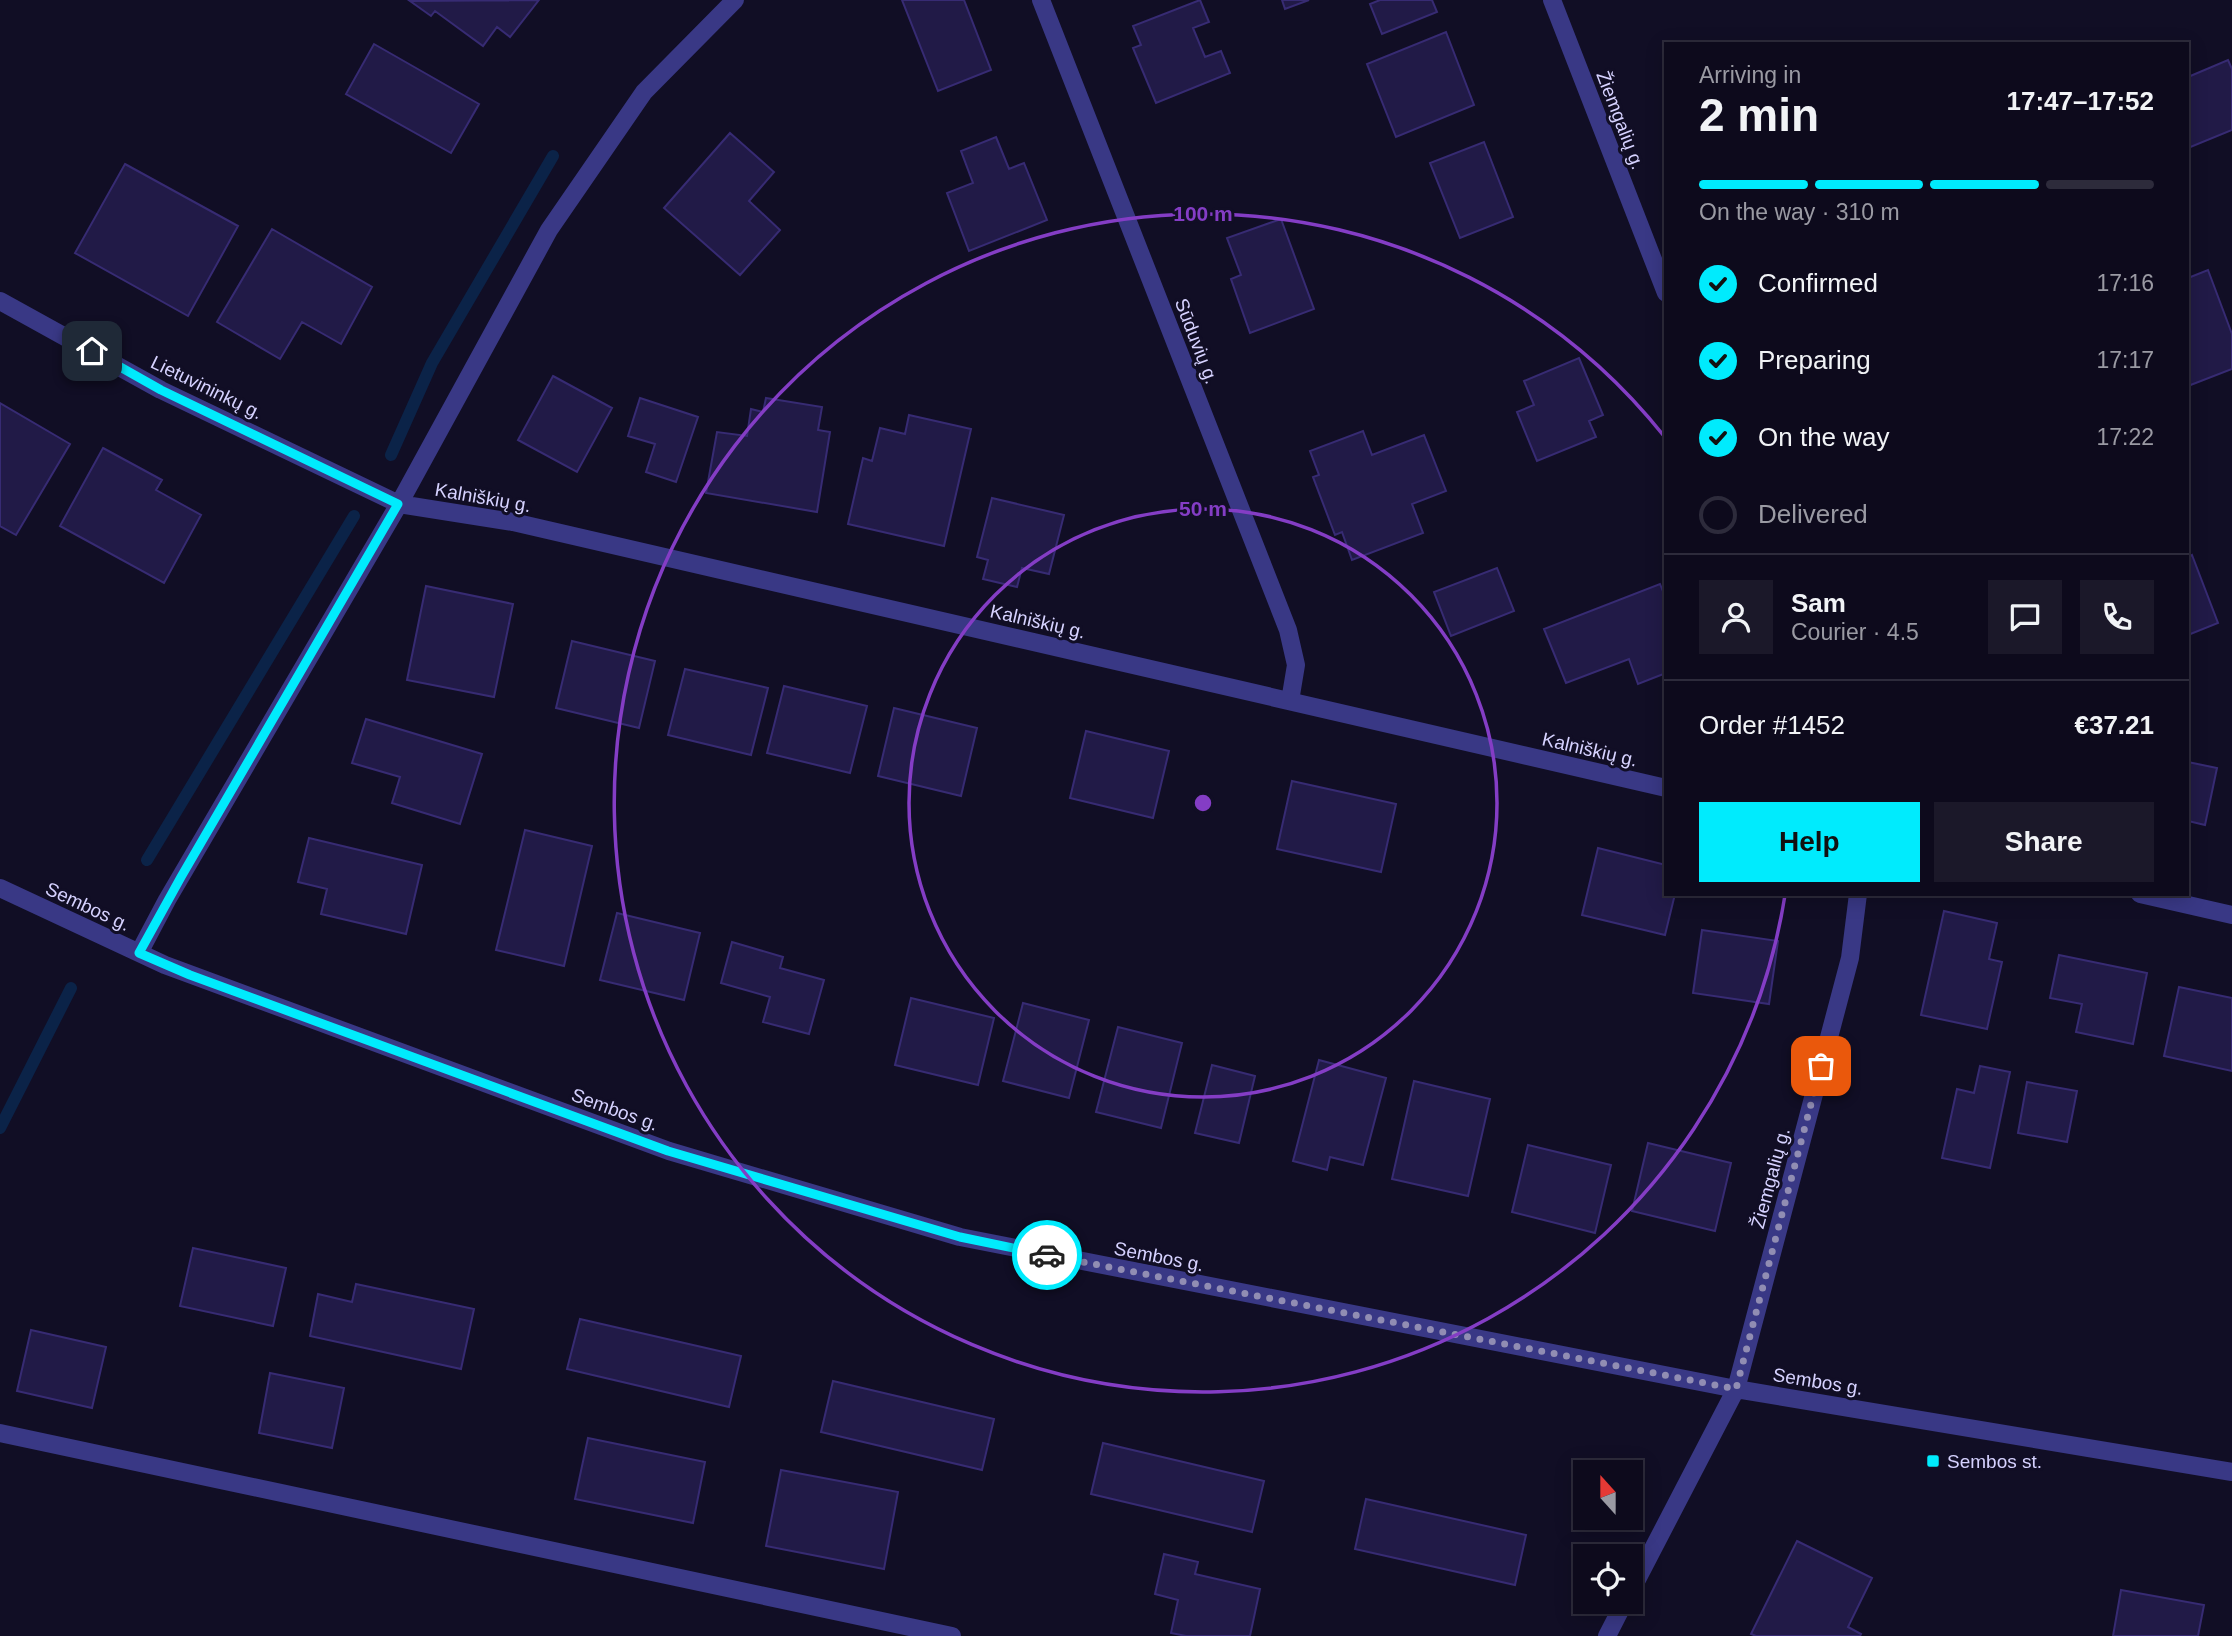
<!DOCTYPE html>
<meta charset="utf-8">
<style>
:root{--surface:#0d0a1c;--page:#1b1829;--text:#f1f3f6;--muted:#9a9aa3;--line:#2d2b3b;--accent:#00ebfd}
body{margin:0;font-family:Helvetica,sans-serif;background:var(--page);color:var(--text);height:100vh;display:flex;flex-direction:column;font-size:26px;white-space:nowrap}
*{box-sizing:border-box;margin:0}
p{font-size:23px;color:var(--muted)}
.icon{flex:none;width:38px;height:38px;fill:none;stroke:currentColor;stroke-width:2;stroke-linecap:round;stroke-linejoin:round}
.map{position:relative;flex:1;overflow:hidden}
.sheet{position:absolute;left:1664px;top:42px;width:525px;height:854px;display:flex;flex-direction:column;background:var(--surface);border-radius:0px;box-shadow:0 4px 18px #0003,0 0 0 2px var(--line)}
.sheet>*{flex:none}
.needle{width:46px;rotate:339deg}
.controls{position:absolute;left:1573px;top:1460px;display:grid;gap:14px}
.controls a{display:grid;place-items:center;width:70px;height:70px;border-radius:0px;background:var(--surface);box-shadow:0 4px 18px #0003,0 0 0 2px var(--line);font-size:35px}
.pin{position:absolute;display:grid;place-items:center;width:60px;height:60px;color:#fff;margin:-30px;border-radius:14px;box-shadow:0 4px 10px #0006}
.courier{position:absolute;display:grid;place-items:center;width:70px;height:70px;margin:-35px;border:5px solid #00ebfd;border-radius:50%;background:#fff;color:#222;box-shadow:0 2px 9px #0007}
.summary em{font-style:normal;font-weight:800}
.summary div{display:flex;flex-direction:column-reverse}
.summary{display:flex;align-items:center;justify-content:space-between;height:119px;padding:0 35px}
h1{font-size:46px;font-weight:800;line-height:52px}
.bar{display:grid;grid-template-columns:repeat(4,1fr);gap:10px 7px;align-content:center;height:84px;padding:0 35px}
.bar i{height:9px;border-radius:5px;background:var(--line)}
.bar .current{background:var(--accent)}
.bar p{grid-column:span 4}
.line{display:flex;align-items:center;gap:18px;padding:0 35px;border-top:2px solid var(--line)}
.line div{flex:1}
.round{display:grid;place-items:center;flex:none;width:74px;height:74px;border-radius:0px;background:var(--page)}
ol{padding:0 35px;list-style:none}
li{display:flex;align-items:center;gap:21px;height:77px}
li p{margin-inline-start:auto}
li .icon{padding:7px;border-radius:50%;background:var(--accent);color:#111;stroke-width:4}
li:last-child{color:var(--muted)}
li i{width:38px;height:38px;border:4px solid var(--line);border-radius:50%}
.primary-button{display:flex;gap:14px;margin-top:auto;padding:14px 35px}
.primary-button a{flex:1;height:80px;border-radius:0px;background:var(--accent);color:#111;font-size:28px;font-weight:800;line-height:80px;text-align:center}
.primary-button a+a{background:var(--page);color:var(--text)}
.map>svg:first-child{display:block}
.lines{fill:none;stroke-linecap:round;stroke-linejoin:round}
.stream{stroke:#0b2348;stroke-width:12}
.building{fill:#211a47;stroke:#372b73;stroke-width:2}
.minor{stroke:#393885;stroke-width:18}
.done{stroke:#918db3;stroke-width:7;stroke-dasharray:0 12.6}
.route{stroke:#00ebfd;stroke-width:9}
.ring{fill:none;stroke:#843dc5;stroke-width:3.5}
.poi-dot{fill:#00ebfd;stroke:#110e25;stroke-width:2.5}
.labels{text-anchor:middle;stroke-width:6;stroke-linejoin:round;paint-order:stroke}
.street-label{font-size:19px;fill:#d6d2ff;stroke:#110e25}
.poi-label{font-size:19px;fill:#d6d2ff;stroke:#110e25;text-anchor:start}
.centre{fill:#843dc5;stroke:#110e25;stroke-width:3.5}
.ring-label{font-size:21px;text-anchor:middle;font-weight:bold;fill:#843dc5;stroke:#110e25;stroke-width:6;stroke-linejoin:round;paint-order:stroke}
</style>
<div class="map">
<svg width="2232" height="1636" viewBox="0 0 2232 1636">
<rect width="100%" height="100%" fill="#110e25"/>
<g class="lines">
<!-- stream -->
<path class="stream" d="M391 455 432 363 553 156
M147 860 354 516
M0 1128 71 988"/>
</g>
<!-- building -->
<path class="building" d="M539 0 510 37 497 27 483 46 435 11 431 16 410 1Z
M902 0H964L991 70 938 91Z
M1200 0 1209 22 1193 28 1205 57 1221 51 1230 73 1156 103 1133 48 1141 45 1133 26Z
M1282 0H1309L1285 9Z
M1380 0H1432L1437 12 1382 34 1370 4Z
M1446 32 1474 105 1396 137 1367 64Z
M374 44 479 104 451 153 346 94Z
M2228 60 2232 69V130L2188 148V77Z
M730 133 774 172 749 201 780 230 740 275 664 208Z
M996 137 1009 169 1024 163 1047 220 969 251 947 193 973 183 961 151Z
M1484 142 1513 217 1460 238 1430 163Z
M125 164 238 226 188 316 75 253Z
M1281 219 1314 309 1250 333 1231 279 1241 275 1227 238Z
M272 229 372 287 341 344 302 322 280 359 217 322Z
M2208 270 2232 334V369L2188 386V278Z
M1579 358 1603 415 1589 421 1596 437 1537 461 1517 412 1534 405 1524 381Z
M553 376 612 408 577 472 518 440Z
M640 398 698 417 676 482 646 472 655 444 628 436Z
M766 398 822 407 818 430 830 432 817 512 706 493 717 432 747 436 751 409 763 412Z
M0 403 70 444 16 535 0 526Z
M909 415 971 429 944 546 848 524 863 458 872 461 880 428 905 434Z
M1363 431 1372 455 1424 435 1446 491 1412 504 1423 533 1352 560 1342 532 1335 535 1313 477 1319 475 1310 451Z
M103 448 162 480 156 490 201 515 164 583 60 526Z
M992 498 1064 515 1049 574 1022 568 1017 587 983 579 988 560 977 557Z
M2192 555 2218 623 2188 635V557Z
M1497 568 1514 611 1451 636 1434 592Z
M1660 584 1666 599V673L1638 684 1629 659 1566 683 1544 629Z
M426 586 513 604 494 697 407 680Z
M572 641 655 661 639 728 556 708Z
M685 669 768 688 751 755 668 735Z
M784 686 867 706 850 773 767 753Z
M894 708 977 728 961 796 878 776Z
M366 719 482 754 460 824 392 803 400 777 352 763Z
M1086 731 1169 751 1153 818 1070 798Z
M2188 762 2217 768 2205 825 2188 821Z
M1292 781 1396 804 1381 872 1277 849Z
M525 830 592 846 564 966 496 950Z
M309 838 422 865 406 934 321 914 327 889 298 882Z
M1598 848 1666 865V894H1675L1665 935 1582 915Z
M1944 911 1997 923 1989 959 2002 962 1987 1029 1921 1015Z
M617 913 700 933 684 1000 600 980Z
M1702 930 1778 941 1769 1004 1693 993Z
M732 942 783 957 780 968 824 980 809 1034 763 1022 770 997 721 983Z
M2059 955 2147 973 2133 1044 2076 1032 2082 1004 2050 998Z
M2179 987 2232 998V1071L2164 1056Z
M911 998 994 1018 978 1085 895 1065Z
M1023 1003 1089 1020 1069 1098 1003 1081Z
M1118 1027 1182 1043 1161 1128 1096 1112Z
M1319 1060 1386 1078 1363 1165 1330 1157 1327 1170 1293 1161Z
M1212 1065 1255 1076 1239 1143 1195 1133Z
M1980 1066 2010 1072 1990 1168 1942 1158 1957 1089 1974 1093Z
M1414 1081 1490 1099 1468 1196 1392 1179Z
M2027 1082 2077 1091 2067 1142 2018 1133Z
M1648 1143 1731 1163 1715 1231 1632 1211Z
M1528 1145 1611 1165 1595 1233 1512 1212Z
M193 1248 286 1268 273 1326 180 1306Z
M356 1284 474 1309 461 1369 310 1336 318 1294 352 1302Z
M580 1319 741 1356 729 1407 567 1369Z
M31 1330 106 1347 92 1408 17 1391Z
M270 1373 344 1388 332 1448 259 1433Z
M833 1381 994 1419 982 1470 821 1432Z
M588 1438 705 1462 693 1523 575 1499Z
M1103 1443 1264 1481 1252 1532 1091 1494Z
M781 1470 898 1492 884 1569 766 1546Z
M1366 1499 1526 1535 1515 1585 1355 1549Z
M1797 1541 1872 1578 1848 1627 1861 1634 1860 1636H1756L1751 1634Z
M1164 1554 1198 1562 1195 1574 1260 1589 1250 1636H1186L1171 1633 1178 1600 1155 1594Z
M2121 1590 2204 1605 2198 1636H2113Z"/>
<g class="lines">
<!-- minor -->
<path class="minor" d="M1041 0 1288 630 1296 665 1290 701
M1552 0 1666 293
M0 301 161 390 399 504 549 230 644 92 735 0
M0 888 165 965 669 1151 960 1237 1736 1389 2232 1472
M2140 894 2232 915
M139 953 167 900 399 504 513 522 1666 788
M0 1433 952 1636
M1631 1591 1736 1389 1850 958 1858 894
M1607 1636 1625 1601"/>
</g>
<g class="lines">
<!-- done -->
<path class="done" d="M1047 1255 1736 1389 1821 1066"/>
<!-- route -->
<path class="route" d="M92 351 161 390 398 504 181 877 139 953 190 975 668 1151 960 1237 1047 1255"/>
</g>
<!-- distance rings -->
<g class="ring">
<circle cx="1203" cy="803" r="294"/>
<path d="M1785 895A589 589 0 1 1 1664 436"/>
</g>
<!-- markers -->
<rect class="poi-dot" x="1926" y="1454" width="14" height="14" rx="3.5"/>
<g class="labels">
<!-- street labels -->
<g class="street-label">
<text transform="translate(1621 120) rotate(69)" y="7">Žiemgalių g.</text>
<text transform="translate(1197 341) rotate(69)" y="7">Sūduvių g.</text>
<text transform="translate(207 387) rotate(26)" y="7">Lietuvininkų g.</text>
<text transform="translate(483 497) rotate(10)" y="7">Kalniškių g.</text>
<text transform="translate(1038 621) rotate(13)" y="7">Kalniškių g.</text>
<text transform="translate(1590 749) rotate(13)" y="7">Kalniškių g.</text>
<text transform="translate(88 906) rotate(25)" y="7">Sembos g.</text>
<text transform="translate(615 1109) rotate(20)" y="7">Sembos g.</text>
<text transform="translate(1770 1178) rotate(-75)" y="7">Žiemgalių g.</text>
<text transform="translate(1159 1256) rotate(11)" y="7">Sembos g.</text>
<text transform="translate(1818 1381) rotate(9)" y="7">Sembos g.</text>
</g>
<!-- poi labels -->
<g class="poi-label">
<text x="1947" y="1468">Sembos st.</text>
</g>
</g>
<circle cx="1203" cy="803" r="10" class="centre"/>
<g class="ring-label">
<text x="1203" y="221">100 m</text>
<text x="1203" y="516">50 m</text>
</g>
</svg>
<div class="controls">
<a><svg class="needle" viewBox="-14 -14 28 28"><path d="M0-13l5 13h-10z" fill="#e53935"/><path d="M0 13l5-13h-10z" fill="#9a9aa3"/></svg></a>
<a><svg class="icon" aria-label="locate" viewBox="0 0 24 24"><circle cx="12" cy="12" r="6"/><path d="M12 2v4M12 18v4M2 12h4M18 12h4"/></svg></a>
</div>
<div class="pin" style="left:1821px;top:1066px;background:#ea580c"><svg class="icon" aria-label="bag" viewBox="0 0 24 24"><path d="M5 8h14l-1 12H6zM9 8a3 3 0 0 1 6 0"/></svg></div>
<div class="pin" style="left:92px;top:351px;background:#1f2937"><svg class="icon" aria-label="home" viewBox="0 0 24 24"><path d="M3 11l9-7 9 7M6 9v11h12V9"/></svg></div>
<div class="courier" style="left:1047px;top:1255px"><svg class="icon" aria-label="car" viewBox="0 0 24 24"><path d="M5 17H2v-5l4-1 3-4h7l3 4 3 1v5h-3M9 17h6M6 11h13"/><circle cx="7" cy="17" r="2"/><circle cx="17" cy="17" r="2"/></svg></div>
<section class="sheet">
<div class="summary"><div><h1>2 min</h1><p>Arriving in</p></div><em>17:47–17:52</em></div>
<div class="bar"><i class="current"></i><i class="current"></i><i class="current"></i><i></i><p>On the way · 310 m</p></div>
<ol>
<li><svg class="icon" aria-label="check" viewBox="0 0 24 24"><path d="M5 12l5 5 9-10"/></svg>Confirmed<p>17:16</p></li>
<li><svg class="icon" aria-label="check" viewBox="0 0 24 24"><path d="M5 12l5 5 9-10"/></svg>Preparing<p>17:17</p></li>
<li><svg class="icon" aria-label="check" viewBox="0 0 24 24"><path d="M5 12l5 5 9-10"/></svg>On the way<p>17:22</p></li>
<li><i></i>Delivered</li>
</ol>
<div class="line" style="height:126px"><a class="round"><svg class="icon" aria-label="person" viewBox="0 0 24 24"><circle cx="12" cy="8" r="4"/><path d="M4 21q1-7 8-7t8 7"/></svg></a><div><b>Sam</b><p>Courier · 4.5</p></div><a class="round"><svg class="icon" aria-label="chat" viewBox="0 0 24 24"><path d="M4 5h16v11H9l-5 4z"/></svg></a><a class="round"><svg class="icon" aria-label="phone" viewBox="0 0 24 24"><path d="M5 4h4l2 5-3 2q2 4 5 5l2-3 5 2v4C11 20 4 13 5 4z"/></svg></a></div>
<div class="line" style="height:91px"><div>Order #1452</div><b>€37.21</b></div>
<div class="primary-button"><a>Help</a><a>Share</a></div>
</section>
</div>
